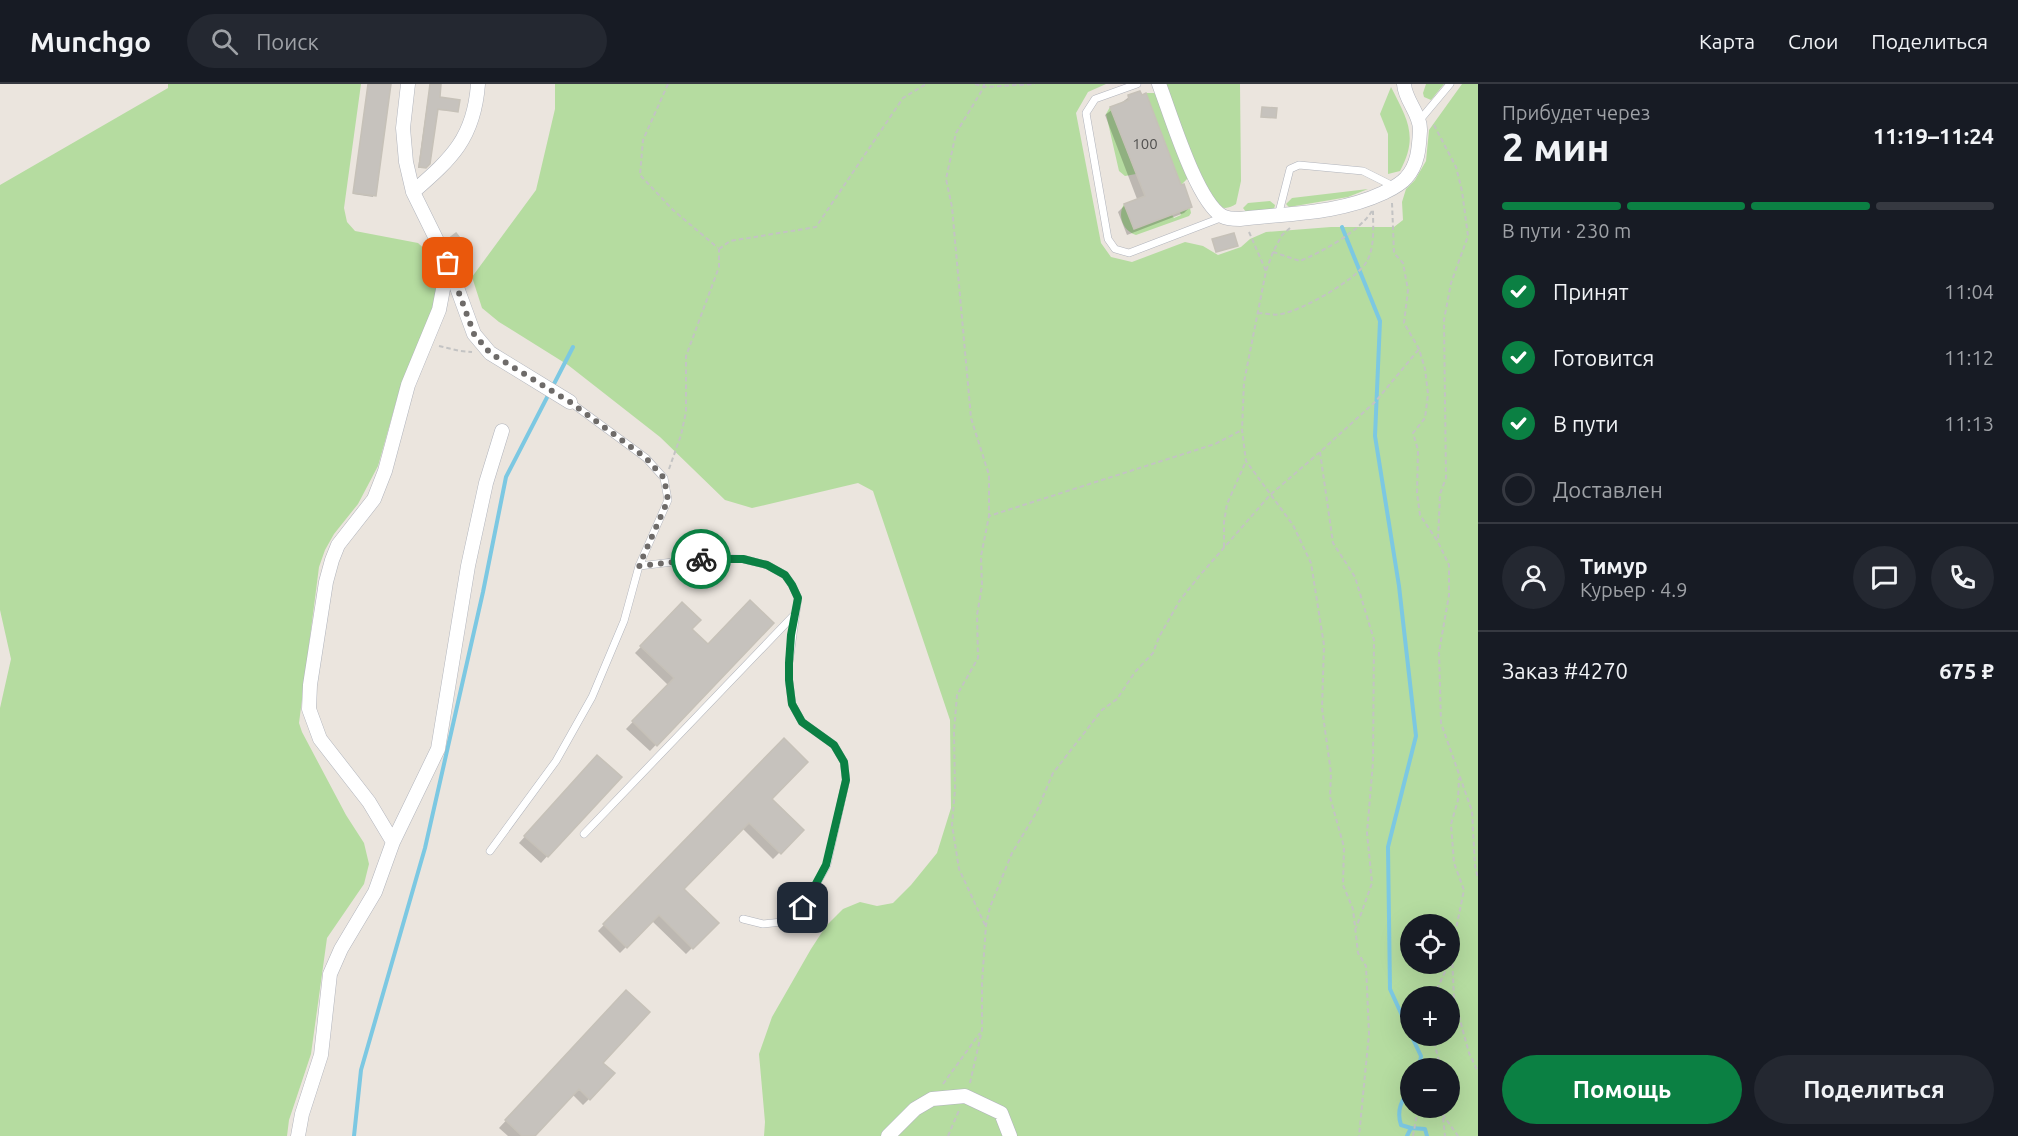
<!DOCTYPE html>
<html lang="ru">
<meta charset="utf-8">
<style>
:root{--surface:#171b24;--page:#242831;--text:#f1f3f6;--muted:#9ea1a6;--line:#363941;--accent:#0b8043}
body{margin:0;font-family:Ubuntu,sans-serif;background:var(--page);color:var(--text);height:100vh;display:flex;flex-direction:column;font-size:22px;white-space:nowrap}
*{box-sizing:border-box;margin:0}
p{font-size:20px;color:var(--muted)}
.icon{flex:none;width:33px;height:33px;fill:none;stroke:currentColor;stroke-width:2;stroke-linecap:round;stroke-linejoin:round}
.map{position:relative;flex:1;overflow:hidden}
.drawer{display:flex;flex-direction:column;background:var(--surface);width:540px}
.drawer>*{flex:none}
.buttons{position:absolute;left:1400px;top:830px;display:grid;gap:12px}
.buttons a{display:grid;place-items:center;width:60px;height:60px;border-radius:50%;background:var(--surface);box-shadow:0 6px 24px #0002;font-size:30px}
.pin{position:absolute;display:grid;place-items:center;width:51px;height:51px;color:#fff;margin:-26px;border-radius:12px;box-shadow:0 3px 9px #0006}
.courier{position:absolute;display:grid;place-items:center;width:60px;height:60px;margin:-30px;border:4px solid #0b8043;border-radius:50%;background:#fff;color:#222;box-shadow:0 2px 8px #0007}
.headline em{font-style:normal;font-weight:700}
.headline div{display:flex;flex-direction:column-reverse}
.headline{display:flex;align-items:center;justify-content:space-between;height:102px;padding:0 24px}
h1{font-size:39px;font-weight:700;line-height:45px}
.bar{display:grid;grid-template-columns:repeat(4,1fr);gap:9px 6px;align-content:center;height:72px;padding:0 24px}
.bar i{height:8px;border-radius:4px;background:var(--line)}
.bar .active{background:var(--accent)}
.bar p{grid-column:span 4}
.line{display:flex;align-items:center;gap:15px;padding:0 24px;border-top:2px solid var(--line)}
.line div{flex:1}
.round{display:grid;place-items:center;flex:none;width:63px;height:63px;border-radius:32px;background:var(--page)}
ol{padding:0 24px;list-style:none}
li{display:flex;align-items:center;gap:18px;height:66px}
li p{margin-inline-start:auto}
li .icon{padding:6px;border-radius:50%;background:var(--accent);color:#fff;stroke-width:4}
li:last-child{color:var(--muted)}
li i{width:33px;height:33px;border:3px solid var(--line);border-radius:50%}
.cta{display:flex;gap:12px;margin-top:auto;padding:12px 24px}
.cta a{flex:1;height:69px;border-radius:36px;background:var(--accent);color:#fff;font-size:24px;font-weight:700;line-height:69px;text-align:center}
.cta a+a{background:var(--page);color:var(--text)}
header{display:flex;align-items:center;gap:36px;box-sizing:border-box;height:84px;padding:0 30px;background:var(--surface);border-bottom:2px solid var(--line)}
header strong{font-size:28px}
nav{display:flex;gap:33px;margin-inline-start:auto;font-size:21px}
.search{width:420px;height:54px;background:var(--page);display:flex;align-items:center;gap:15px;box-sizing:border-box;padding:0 21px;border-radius:33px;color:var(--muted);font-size:22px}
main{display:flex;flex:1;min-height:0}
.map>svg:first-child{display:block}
.green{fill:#b5dca0;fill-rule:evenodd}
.shadow{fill:#0003}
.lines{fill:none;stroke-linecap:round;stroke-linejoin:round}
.stream{stroke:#7cc8e2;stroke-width:4}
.building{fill:#c6c2bd;stroke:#c6c1b8;stroke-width:1.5}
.lane-casing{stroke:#b1b4bc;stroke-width:8}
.street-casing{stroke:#b1b4bc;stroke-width:15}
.path{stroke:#c3c3c3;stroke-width:2;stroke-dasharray:4.5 3;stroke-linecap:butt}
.lane{stroke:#fff;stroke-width:7}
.street{stroke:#fff;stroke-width:14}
.done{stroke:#6e6b69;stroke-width:6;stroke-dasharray:0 10.8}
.route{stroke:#0b8043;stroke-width:8}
.labels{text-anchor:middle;stroke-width:6;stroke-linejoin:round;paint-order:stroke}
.number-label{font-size:15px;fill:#51504f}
</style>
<header>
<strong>Munchgo</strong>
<div class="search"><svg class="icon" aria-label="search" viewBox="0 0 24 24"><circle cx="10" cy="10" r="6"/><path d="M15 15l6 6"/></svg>Поиск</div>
<nav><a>Карта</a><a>Слои</a><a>Поделиться</a></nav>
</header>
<main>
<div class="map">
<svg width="1478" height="1052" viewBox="0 0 1478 1052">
<rect width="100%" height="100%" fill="#ebe5de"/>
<!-- green -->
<path class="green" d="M168 0H361L344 124 347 138 355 147 418 159 430 170 436 188V211L423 256 400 304 378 382 358 420 334 450 325 466 319 483 299 639 302 648 346 731 364 759 369 780 364 800 327 854 311 970 289 1036 287 1052H0V624L11 575 0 526V101L168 4Z
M555 0H1106L1088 8 1076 29 1101 159 1111 173 1132 178 1185 158 1203 162 1218 171 1241 163 1250 155 1266 148 1331 143H1394L1403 136 1402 118 1406 105 1415 96 1426 77 1429 46 1462 0H1478V1052H764L765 1038 759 970 772 933 811 865 826 842 843 825 860 818 877 822 893 819 911 801 937 769 951 724 950 636 873 407 858 399 752 424 725 416 660 353 568 281 499 238 482 224 472 193 536 106 555 25ZM1410 840H1449V879H1410ZM1410 912H1449V951H1410ZM1410 984H1449V1023H1410Z
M1164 0H1240L1241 97 1236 120C1231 123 1225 126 1219 122 1197 108 1173 27 1164 0Z
M1426 0H1444L1431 16 1424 13 1423 9Z
M1391 3C1407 35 1419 52 1400 87L1388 90V50L1380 30Z
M1146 9H1154L1159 12 1188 88 1187 95 1181 101Z
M1110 23 1136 90 1125 92 1119 87 1106 30Z
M1368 105 1348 113 1289 123 1286 120 1292 114Z
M1270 117 1275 121 1274 125 1247 129 1243 124 1248 119Z
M1124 120 1134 145 1172 131 1174 134 1181 131 1180 128 1190 124 1191 129 1189 132 1136 151C1123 147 1117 132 1124 120Z"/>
<!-- shadow -->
<path class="shadow" d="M368 0H389L373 113 353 110Z
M430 0H440L438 15 457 27 436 26 429 79 424 84H418Z
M1129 13H1141L1191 122 1184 129 1127 151 1118 128 1125 121 1137 115 1105 31Z
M682 520 690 545 708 562 772 539 650 667 626 645 668 601 635 569Z
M784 657 770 715 802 746 773 775 742 744 682 805 717 839 686 870 652 837 620 869 598 847Z
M591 680 619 693 541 779 519 759Z
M620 914 589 1015 583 1021 572 1010 533 1052H508L499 1044Z"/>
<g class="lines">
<!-- stream -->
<path class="stream" d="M1342 143 1380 237 1375 352 1399 502 1416 652 1388 763 1390 905 1410 949
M1411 951 1421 972 1419 984
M1411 1044 1425 1045 1427 1052
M354 1052 361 986 425 764 483 508 506 393 573 263
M1407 1052 1411 1044 1401 1041C1396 1026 1402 1016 1410 1004"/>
</g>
<!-- building -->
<path class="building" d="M368 0H391L376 112 353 109Z
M430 0H441L440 13 460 16 458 28 438 25 430 80 426 84 419 83Z
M1140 7 1142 11 1146 9 1181 101 1184 100 1192 123 1134 145 1124 120 1145 112 1110 23 1129 16 1128 11Z
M1262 23 1277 24 1276 34 1261 33Z
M456 149 463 158 453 166 447 156Z
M1234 149 1238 162 1216 168 1212 155Z
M750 516 774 539 657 662 632 637 674 594 640 562 682 518 701 536 692 545 708 560Z
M784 654 808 678 772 715 804 746 781 770 749 739 684 805 719 839 693 865 659 831 627 864 603 840Z
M597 671 622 693 548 773 524 752Z
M626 906 650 928 603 979 615 989 590 1016 579 1005 535 1052H522L505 1036Z"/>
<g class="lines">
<!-- lane casing -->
<g class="lane-casing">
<path id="lane" d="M1137 0 1095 15 1086 29 1108 155 1115 165 1129 169 1223 133
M1419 37 1450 0
M1278 132 1290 85 1299 81 1363 87 1395 103
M639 482 707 474 743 475 767 481 785 491 792 501 798 514 789 579V596L792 620 802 638 834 661 844 678 846 696 827 781 803 824 782 838 763 840 743 835
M584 750 794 531
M490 767 556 677 592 613 624 537 639 482 668 416 664 394 646 374 570 318"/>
</g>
<!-- street casing -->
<g class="street-casing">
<path id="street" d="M408 0 403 44 406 78 413 108
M478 0C474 54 452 74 413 108L448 179 474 250 490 269 570 318
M1159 0C1171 31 1196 116 1222 132 1227 135 1234 135 1240 135 1289 129 1338 130 1383 109 1391 105 1400 101 1406 94 1418 81 1419 64 1420 47 1421 30 1405 17 1404 0
M393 758 369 718 320 655 309 625 310 601 326 498 332 476 338 461 374 415 385 387 408 301 439 226 448 179
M298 1052 302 1030 321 971 330 890 341 865 375 808 393 758 438 665 468 482 486 399 502 347
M888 1052 915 1025 932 1015 965 1012 1001 1029 1010 1052"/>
</g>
<!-- path -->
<path class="path" d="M668 0 643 56 640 91 673 126 718 164
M975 0 984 3 1035 0
M984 0V3L956 49 946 95 952 123 971 334 989 391V432
M1434 41 1456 83 1462 107 1468 152 1451 199 1444 236 1446 394 1440 410 1438 456
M1392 119 1394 169 1403 179 1408 206 1404 239 1419 265 1425 285 1428 310 1425 334 1413 349 1418 366 1417 409 1420 431 1438 458 1449 481V511L1439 568 1441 639 1472 727 1475 782 1478 795
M1290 144 1282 151 1273 168 1266 187 1244 298 1242 346 1246 377 1293 441 1311 479 1324 561 1322 624 1331 689 1330 713 1344 763 1343 801 1353 825 1358 869 1366 882 1369 950 1359 1052
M1249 148 1266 187
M719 165 730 157 816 143 903 14 926 0
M1273 168 1300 177C1322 168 1360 147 1372 127
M1258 229C1265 229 1274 232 1281 230 1301 227 1358 195 1367 177 1375 163 1373 142 1373 126
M439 262 460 267 472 268
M1320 368 1333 459 1355 493 1374 556 1373 678 1367 749 1372 799 1356 844
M669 385 681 351 686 328V272L719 183V165
M1224 463V438L1227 420 1246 377
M985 841 959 785 952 741 955 705 954 648 957 611 978 574 977 531 982 502 981 472 989 432 1215 360 1242 346
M1452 872 1454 914 1469 969 1478 988
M1449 879 1464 806 1454 779 1451 740 1458 716 1459 694
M1434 912 1449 879
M1432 951 1441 984
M970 999 982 946V899L986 841 990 823 1012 769 1036 729 1053 689 1102 626 1117 615 1135 588 1153 569 1159 553 1180 516 1201 490 1270 411 1320 368 1376 317 1419 265
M943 1000 980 949
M1441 1023 1443 1031 1458 1052
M1443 1034 1445 1052
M948 1052 960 1024
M1413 1052 1417 1030 1422 1023"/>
<!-- lane -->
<use href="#lane" class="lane"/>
<!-- street -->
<use href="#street" class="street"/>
</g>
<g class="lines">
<!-- done -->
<path class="done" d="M448 179 474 250 490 269 570 318 646 374 664 394 668 416 639 482 701 475"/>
<!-- route -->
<path class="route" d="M701 475H743L767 481 785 491 792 501 798 514 791 551 789 579V596L792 620 802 638 834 661 844 678 846 696 826 781 803 824"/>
</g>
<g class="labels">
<!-- number labels -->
<g class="number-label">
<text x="1145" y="65">100</text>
</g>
</g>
</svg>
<div class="buttons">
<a><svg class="icon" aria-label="locate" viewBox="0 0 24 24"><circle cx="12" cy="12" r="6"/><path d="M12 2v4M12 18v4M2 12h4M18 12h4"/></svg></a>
<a>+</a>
<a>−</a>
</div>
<div class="pin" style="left:448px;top:179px;background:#ea580c"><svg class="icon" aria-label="bag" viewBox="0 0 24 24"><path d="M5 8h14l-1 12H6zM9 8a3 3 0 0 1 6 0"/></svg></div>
<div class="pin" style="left:803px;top:824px;background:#1f2937"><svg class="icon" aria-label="home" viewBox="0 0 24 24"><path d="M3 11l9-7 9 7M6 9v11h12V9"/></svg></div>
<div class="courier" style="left:701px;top:475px"><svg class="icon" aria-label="bike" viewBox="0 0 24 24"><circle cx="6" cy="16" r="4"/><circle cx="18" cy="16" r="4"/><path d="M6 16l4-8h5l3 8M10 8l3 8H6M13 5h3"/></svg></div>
</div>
<section class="drawer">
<div class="headline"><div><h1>2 мин</h1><p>Прибудет через</p></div><em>11:19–11:24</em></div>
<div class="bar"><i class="active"></i><i class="active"></i><i class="active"></i><i></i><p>В пути · 230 m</p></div>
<ol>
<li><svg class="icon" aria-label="check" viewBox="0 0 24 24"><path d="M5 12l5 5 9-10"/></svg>Принят<p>11:04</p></li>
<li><svg class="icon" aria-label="check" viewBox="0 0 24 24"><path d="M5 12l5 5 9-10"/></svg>Готовится<p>11:12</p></li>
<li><svg class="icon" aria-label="check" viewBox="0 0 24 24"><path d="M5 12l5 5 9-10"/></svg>В пути<p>11:13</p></li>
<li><i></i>Доставлен</li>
</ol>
<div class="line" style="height:108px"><a class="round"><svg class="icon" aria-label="person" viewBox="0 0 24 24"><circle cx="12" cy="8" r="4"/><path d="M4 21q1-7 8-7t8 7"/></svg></a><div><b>Тимур</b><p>Курьер · 4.9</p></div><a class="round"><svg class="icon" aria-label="chat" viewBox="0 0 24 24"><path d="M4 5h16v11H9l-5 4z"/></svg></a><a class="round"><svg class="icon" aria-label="phone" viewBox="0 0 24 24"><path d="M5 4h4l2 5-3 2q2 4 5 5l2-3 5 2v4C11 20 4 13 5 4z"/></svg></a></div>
<div class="line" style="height:78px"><div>Заказ #4270</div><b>675 ₽</b></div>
<div class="cta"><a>Помощь</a><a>Поделиться</a></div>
</section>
</main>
